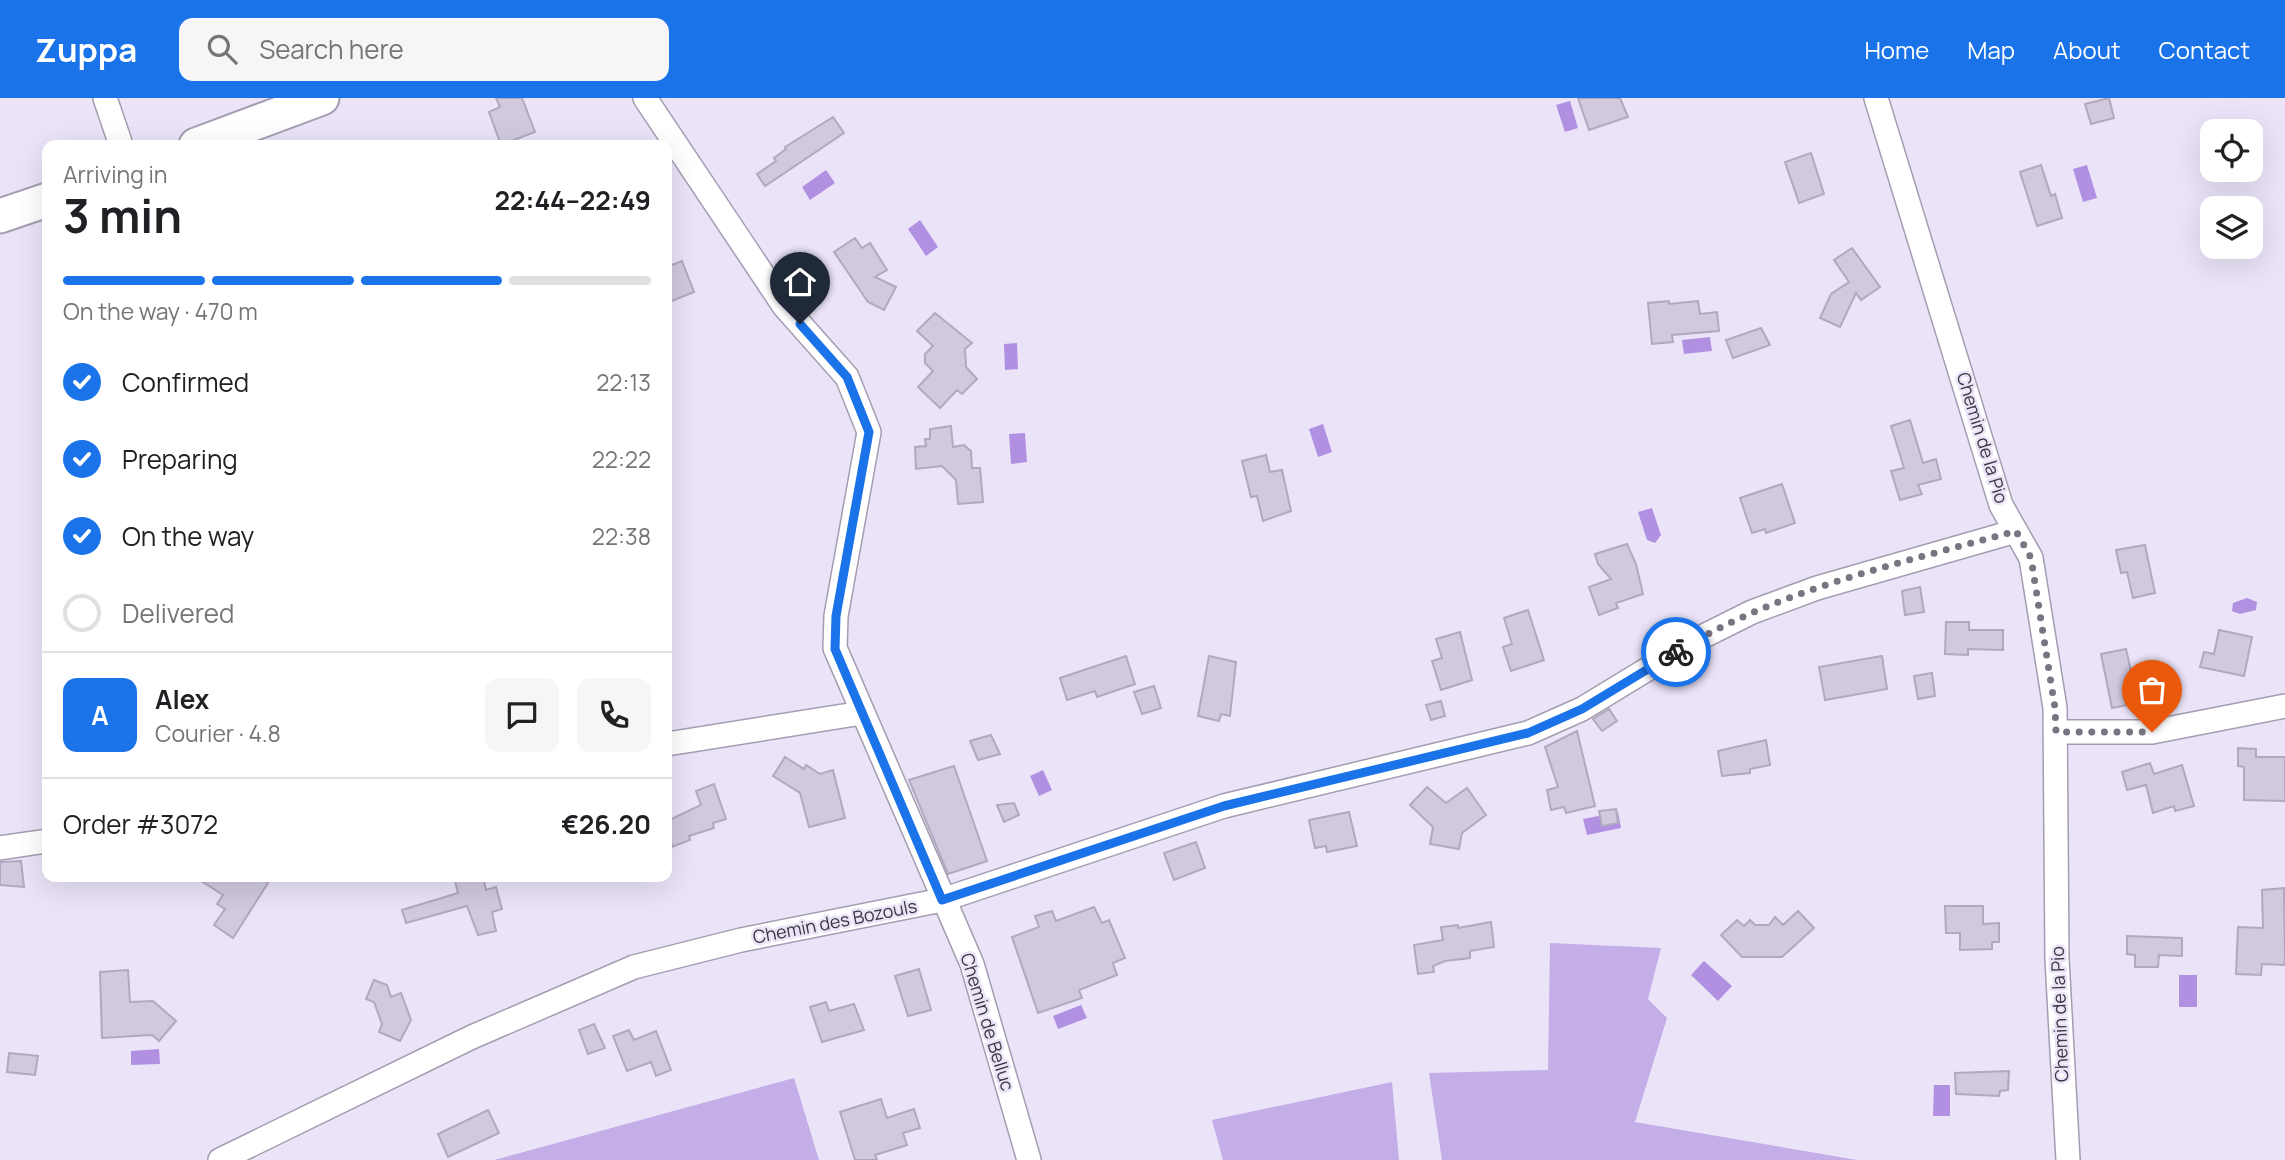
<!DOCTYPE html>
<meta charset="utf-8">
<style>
:root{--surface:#fff;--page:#f6f6f6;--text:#202124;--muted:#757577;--line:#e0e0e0;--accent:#1a73e8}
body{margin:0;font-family:Manrope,sans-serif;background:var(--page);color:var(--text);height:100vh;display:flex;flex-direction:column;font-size:26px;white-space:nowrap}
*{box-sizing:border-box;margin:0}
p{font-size:23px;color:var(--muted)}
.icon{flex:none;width:38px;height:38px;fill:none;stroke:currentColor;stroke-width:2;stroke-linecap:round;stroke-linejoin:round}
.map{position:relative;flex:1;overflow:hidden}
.panel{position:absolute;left:42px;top:42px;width:630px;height:742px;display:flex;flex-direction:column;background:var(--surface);border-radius:14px;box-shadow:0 7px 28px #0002}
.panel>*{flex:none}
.fabs{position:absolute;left:2200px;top:21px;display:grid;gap:14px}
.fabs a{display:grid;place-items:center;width:63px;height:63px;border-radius:14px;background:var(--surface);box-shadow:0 7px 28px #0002;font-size:35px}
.pin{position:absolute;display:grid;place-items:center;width:60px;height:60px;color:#fff;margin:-72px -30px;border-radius:50% 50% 50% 0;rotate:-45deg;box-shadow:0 0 7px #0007}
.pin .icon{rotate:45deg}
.courier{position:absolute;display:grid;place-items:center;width:70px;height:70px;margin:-35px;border:5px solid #1a73e8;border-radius:50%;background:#fff;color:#222;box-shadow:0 2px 9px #0007}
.summary em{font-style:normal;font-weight:700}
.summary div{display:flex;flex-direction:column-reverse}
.summary{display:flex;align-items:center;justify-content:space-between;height:119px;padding:0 21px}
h1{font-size:46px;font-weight:700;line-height:52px}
.bar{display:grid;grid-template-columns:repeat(4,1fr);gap:10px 7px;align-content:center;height:84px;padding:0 21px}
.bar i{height:9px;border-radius:5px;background:var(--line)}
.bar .selected{background:var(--accent)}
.bar p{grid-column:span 4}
.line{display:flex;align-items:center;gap:18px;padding:0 21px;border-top:2px solid var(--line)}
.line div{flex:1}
.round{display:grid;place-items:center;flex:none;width:74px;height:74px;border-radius:14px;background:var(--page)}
ol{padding:0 21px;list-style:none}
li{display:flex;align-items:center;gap:21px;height:77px}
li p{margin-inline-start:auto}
li .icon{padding:7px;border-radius:50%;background:var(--accent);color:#fff;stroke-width:4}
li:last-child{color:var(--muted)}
li i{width:38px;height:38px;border:4px solid var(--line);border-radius:50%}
header{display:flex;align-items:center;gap:42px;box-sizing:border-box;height:98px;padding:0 35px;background:var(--accent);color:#fff}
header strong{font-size:33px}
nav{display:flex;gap:38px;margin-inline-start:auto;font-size:24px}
.search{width:490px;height:63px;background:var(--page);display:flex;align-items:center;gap:18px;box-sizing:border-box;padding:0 24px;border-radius:14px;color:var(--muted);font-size:26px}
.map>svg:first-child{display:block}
.green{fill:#c3aee7}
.water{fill:#b190e2}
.building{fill:#d1cadf;stroke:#b1a9be;stroke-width:2}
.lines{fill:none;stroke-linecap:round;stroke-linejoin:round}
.street-casing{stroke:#a49db1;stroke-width:26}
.secondary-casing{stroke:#a49db1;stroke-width:37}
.street{stroke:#fff;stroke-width:23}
.secondary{stroke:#fff;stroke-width:33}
.done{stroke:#787481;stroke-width:7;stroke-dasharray:0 12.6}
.route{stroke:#1a73e8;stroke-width:9}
.labels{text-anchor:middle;stroke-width:5;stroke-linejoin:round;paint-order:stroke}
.street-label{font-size:18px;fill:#3a3740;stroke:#ebe4f9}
</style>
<header>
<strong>Zuppa</strong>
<div class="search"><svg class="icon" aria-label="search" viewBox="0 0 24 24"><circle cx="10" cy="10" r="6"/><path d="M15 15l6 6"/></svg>Search here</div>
<nav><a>Home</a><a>Map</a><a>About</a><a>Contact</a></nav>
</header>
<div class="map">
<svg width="2285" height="1062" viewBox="0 0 2285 1062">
<rect width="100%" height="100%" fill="#ebe4f9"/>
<!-- green -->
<path class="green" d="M1550 845 1661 850 1648 901 1667 920 1635 1024 1857 1062H1442L1429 975 1548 972Z
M794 980 819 1062H494Z
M1392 984 1399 1062H1223L1212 1022Z"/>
<!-- water -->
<path class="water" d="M1570 3 1578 30 1565 34 1556 7Z
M2087 67 2097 100 2083 104 2073 71Z
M826 72 835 85 810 102 802 89Z
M920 122 938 149 926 158 908 131Z
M1710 239 1712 253 1684 256 1682 242Z
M1017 245 1018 271 1005 272 1004 246Z
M1323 326 1332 354 1318 359 1309 331Z
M1025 335 1027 364 1011 366 1009 336Z
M1652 410 1661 437 1655 445 1647 442 1638 414Z
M2247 500 2257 504 2256 512 2240 516 2232 513 2233 505Z
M1043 672 1052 692 1039 698 1030 678Z
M1618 714 1621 730 1587 737 1583 721Z
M1704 863 1732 888 1718 903 1691 877Z
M2179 877H2197V909H2179Z
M1081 907 1087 920 1058 931 1053 918Z
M159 951 160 966 131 967V953Z
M1934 987H1950V1018H1933Z"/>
<!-- building -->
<path class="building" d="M496 0H522L535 34 501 47 489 14 500 9Z
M1578 0H1620L1628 19 1589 32Z
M2109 0 2114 20 2091 26 2085 6Z
M833 19 844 35 765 88 757 76 776 63 774 60 786 51 785 49Z
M1811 55 1824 96 1799 105 1785 64Z
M2041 67 2051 98 2055 96 2062 120 2037 128 2020 74Z
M855 140 862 150 870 145 887 172 875 179 896 189 884 212 868 204 834 154Z
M1852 150 1880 189 1861 202 1856 195 1840 229 1820 220 1831 196 1849 184 1834 162Z
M682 163 694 194 667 205V169Z
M1669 203V206L1698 203 1700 216 1717 214 1719 233 1672 237 1673 244 1652 246 1648 205Z
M935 215 972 245 965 251 966 269 977 281 962 296 957 292 940 310 918 289 933 273 925 265V256L933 248 917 233Z
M1761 230 1770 247 1733 260 1726 242Z
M1910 322 1923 365 1936 361 1941 381 1918 387 1922 396 1900 402 1891 373 1904 370 1891 328Z
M951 328 953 349 964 347 971 353 972 370H980L983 404 958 406 956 382 942 368 916 371 915 349 926 348 925 341H930V331Z
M1266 357 1270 374 1282 372 1291 413 1263 423 1257 398 1251 399 1242 363Z
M1782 386 1795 425 1766 435 1765 431 1752 435 1740 400Z
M1627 446 1636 466 1643 496 1616 505 1618 510 1599 517 1589 489 1611 481 1598 466 1595 456Z
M2145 447 2155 495 2133 500 2127 474 2121 475 2116 452Z
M1920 489 1924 514 1905 517 1902 493Z
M1528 512 1544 562 1511 573 1503 549 1512 546 1504 520Z
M1946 524H1969V532H2003V552L1968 551V557L1945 556Z
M2219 532 2252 539 2244 578 2200 569 2204 554 2214 556Z
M1460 534 1472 582 1441 592 1432 563 1442 560 1436 541Z
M2126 551 2131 573 2137 572 2141 594 2135 595 2137 605 2112 610 2101 556Z
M1126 558 1135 586 1097 599 1095 593 1067 602 1060 580Z
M1209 558 1236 564 1230 618 1221 616 1219 623 1198 618Z
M1882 558 1887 591 1825 602 1819 569Z
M1932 575 1935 598 1918 601 1914 578Z
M1154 588 1161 610 1142 616 1134 594Z
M1441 603 1445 618 1431 622 1426 607Z
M1609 611 1617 623 1602 633 1593 621Z
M1577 633 1595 708 1566 715 1564 709 1551 712 1547 692 1558 689 1545 649Z
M991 637 1000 656 978 662 970 643Z
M1766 642 1770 667 1750 671V675L1722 678 1718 653Z
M2238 650 2256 651V659H2285V703L2244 702V669L2238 668Z
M785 659 804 671 806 667 820 676 833 672 845 720 809 729 800 695 773 678Z
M2150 665 2154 676 2182 667 2194 708 2175 713 2174 708 2153 715 2146 687 2127 692 2122 674Z
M954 668 987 763 948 776 909 682Z
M714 686 726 721 713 725 714 730 689 738 690 742 672 749 667 723 701 707 696 693Z
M1427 689 1446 705 1467 690 1486 717 1462 735 1459 751 1430 746 1433 729 1410 707Z
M1014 705 1019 717 1004 724 997 707Z
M1616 711 1618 725 1602 728 1599 713Z
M1349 714 1357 748 1327 754 1326 748 1315 750 1309 722Z
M1196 744 1205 770 1174 782 1164 755Z
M21 763 24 789 0 787V764Z
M195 779H258L268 785 233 840 214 827 225 811 217 806 223 797Z
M454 779H483L486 792 496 789 502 811 492 814 496 833 478 837 467 808 406 825 402 812 458 795Z
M2284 790 2285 867 2262 866 2261 877 2236 876 2238 829 2263 830 2262 792Z
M1945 808H1983V826L1999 825V844H1992V851L1960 852V835H1946Z
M1094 809 1102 825 1109 822 1125 860 1113 865 1117 877 1079 892 1082 900 1038 915 1012 839 1039 829 1035 818 1052 813 1056 823Z
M1798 813 1814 830 1782 859H1742L1721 837 1737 822 1744 828 1750 822 1755 827H1769L1775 819 1783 827Z
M1491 824 1494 849 1470 853V860L1445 863 1433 868 1434 874 1418 876 1414 847 1443 842 1441 829 1458 827V830Z
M2127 838 2182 840V858L2159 857 2158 869H2135V857L2127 856Z
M919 871 931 912 908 918 895 878Z
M128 872 130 904 153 903 176 923 159 943 152 937 102 940 100 874Z
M374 882 387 887 391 899 401 895 411 922 400 943 379 934 382 926 374 904 366 901Z
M826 904 829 913 854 906 864 932 822 944 810 909Z
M594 926 605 950 588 956 579 932Z
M629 932 634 942 656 933 671 972 656 978 651 964 627 973 613 938Z
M9 955 38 958 35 977 7 974Z
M2009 973 2008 992 2000 993 1999 998 1956 996 1955 975Z
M881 1001 887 1020 914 1011 920 1030 903 1035 907 1047 875 1057 877 1062H855L840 1014Z
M488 1012 499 1035 448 1059 438 1036Z"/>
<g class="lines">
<!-- street casing -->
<g class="street-casing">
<path id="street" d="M105 0 121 47
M645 0 784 208 847 279 869 334 836 518 835 550 972 866 1029 1062
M1876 0 2001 407 2031 460 2055 610 2057 861 2068 1062
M2056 634H2152L2285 608
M667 646 862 615
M0 750 47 743
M220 1062 472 939 634 869 741 842 942 802 1224 708 1528 635 1582 611 1692 544 1752 514 1817 490 2016 433"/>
</g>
<!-- secondary casing -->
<g class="secondary-casing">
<path id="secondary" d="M196 47 322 0
M0 118 47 102"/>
</g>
<!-- street -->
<use href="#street" class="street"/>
<!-- secondary -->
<use href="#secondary" class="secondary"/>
</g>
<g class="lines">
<!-- done -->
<path class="done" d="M1676 554C1779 491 1901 465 2016 433L2031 460 2055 610 2056 634H2152"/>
<!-- route -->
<path class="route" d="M800 226 847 279 869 334 836 518 835 551 942 802 1224 708 1528 635 1582 611 1676 554"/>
</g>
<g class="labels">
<!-- street labels -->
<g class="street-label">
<text transform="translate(1982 340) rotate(73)" y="6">Chemin de la Pio</text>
<text transform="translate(835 824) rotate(-11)" y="6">Chemin des Bozouls</text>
<text transform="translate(2060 916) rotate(-92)" y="6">Chemin de la Pio</text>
<text transform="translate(987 924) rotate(73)" y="6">Chemin de Belluc</text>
</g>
</g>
</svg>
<div class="fabs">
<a><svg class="icon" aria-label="locate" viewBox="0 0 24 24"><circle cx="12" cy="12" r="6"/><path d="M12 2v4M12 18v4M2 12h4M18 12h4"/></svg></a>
<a><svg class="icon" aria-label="layers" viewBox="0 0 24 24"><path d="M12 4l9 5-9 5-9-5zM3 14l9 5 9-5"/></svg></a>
</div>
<div class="pin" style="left:2152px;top:634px;background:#ea580c"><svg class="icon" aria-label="bag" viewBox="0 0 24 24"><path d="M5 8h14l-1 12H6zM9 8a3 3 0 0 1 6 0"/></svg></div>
<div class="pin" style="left:800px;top:226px;background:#1f2937"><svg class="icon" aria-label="home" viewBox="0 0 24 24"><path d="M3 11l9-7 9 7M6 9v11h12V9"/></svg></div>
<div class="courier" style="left:1676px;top:554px"><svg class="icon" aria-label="bike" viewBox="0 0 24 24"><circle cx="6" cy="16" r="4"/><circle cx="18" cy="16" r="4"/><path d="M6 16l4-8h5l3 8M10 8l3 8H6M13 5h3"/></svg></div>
<section class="panel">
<div class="summary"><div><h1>3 min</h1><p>Arriving in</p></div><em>22:44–22:49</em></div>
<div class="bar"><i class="selected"></i><i class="selected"></i><i class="selected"></i><i></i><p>On the way · 470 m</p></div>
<ol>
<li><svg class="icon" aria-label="check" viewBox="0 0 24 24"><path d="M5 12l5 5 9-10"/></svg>Confirmed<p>22:13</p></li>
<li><svg class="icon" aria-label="check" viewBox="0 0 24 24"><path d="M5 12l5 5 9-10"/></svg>Preparing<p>22:22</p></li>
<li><svg class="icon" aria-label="check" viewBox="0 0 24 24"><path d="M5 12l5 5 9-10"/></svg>On the way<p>22:38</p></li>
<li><i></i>Delivered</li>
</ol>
<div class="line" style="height:126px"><b class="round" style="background:var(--accent);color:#fff">A</b><div><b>Alex</b><p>Courier · 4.8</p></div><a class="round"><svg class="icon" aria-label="chat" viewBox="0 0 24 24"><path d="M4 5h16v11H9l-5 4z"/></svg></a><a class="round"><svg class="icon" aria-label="phone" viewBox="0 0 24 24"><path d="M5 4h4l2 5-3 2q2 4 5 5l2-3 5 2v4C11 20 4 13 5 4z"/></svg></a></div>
<div class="line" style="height:91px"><div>Order #3072</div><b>€26.20</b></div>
</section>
</div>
